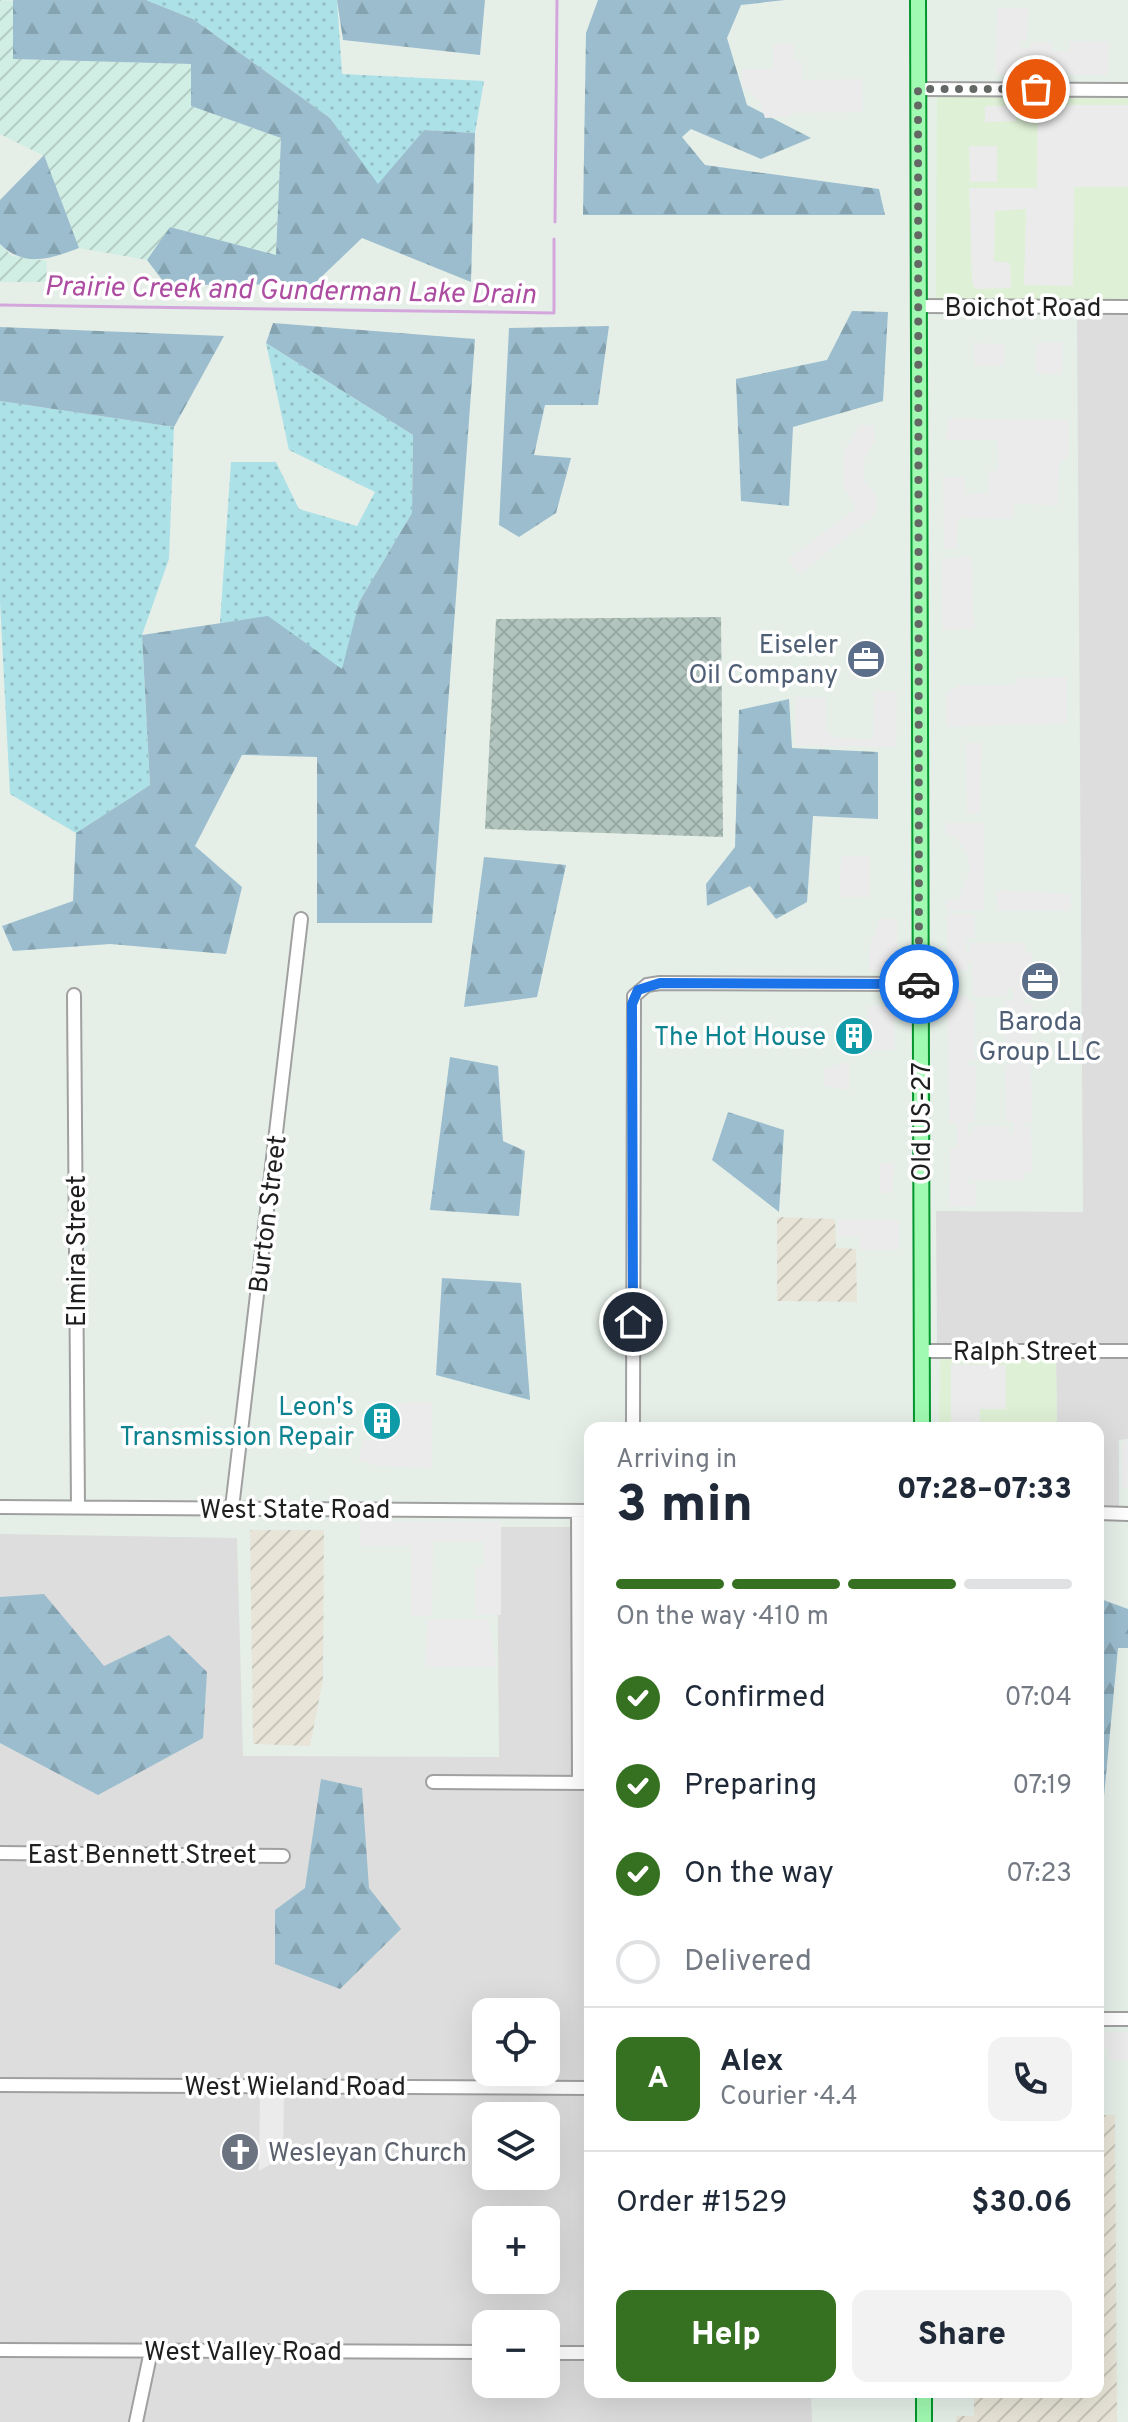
<!DOCTYPE html>
<meta charset="utf-8">
<style>
:root{--surface:#fff;--page:#f2f2f3;--text:#1f2937;--muted:#747a83;--line:#e0e1e3;--accent:#357120}
body{margin:0;font-family:Overpass,sans-serif;background:var(--page);color:var(--text);height:100vh;display:flex;flex-direction:column;font-size:30px;white-space:nowrap}
*{box-sizing:border-box;margin:0}
p{font-size:26px;color:var(--muted)}
.icon{flex:none;width:44px;height:44px;fill:none;stroke:currentColor;stroke-width:2;stroke-linecap:round;stroke-linejoin:round}
.map{position:relative;flex:1;overflow:hidden}
.drawer{position:absolute;left:584px;top:1422px;width:520px;height:976px;display:flex;flex-direction:column;background:var(--surface);border-radius:16px;box-shadow:0 8px 32px #0002}
.drawer>*{flex:none}
.controls{position:absolute;left:472px;top:1998px;display:grid;gap:16px}
.controls a{display:grid;place-items:center;width:88px;height:88px;border-radius:16px;background:var(--surface);box-shadow:0 8px 32px #0002;font-size:40px}
.pin{position:absolute;display:grid;place-items:center;width:68px;height:68px;color:#fff;margin:-34px;border:4px solid #fff;border-radius:50%;box-shadow:0 2px 8px #0007}
.courier{position:absolute;display:grid;place-items:center;width:80px;height:80px;margin:-40px;border:6px solid #1a73e8;border-radius:50%;background:#fff;color:#222;box-shadow:0 2px 10px #0007}
.headline em{font-style:normal;font-weight:800}
.headline div{display:flex;flex-direction:column-reverse}
.headline{display:flex;align-items:center;justify-content:space-between;height:136px;padding:0 32px}
h1{font-size:52px;font-weight:800;line-height:60px}
.bar{display:grid;grid-template-columns:repeat(4,1fr);gap:12px 8px;align-content:center;height:96px;padding:0 32px}
.bar i{height:10px;border-radius:6px;background:var(--line)}
.bar .active{background:var(--accent)}
.bar p{grid-column:span 4}
.line{display:flex;align-items:center;gap:20px;padding:0 32px;border-top:2px solid var(--line)}
.line div{flex:1}
.round{display:grid;place-items:center;flex:none;width:84px;height:84px;border-radius:16px;background:var(--page)}
ol{padding:0 32px;list-style:none}
li{display:flex;align-items:center;gap:24px;height:88px}
li p{margin-inline-start:auto}
li .icon{padding:8px;border-radius:50%;background:var(--accent);color:#fff;stroke-width:4}
li:last-child{color:var(--muted)}
li i{width:44px;height:44px;border:4px solid var(--line);border-radius:50%}
.button{display:flex;gap:16px;margin-top:auto;padding:16px 32px}
.button a{flex:1;height:92px;border-radius:16px;background:var(--accent);color:#fff;font-size:32px;font-weight:800;line-height:92px;text-align:center}
.button a+a{background:var(--page);color:var(--text)}
.map>svg:first-child{display:block}
.residential{fill:#dcdddc;fill-rule:evenodd}
.commercial{fill:#def0d5}
.industrial{fill:url(#industrial-furrows)}
.construction{fill:url(#construction-cross-hatch)}
.farmland{fill:url(#farmland-furrows)}
.grass{fill:url(#grass-dots)}
.forest{fill:url(#forest-firs)}
.parking{fill:#ebebeb}
.lines{fill:none;stroke-linecap:round;stroke-linejoin:round}
.stream{stroke:#d4a7dc;stroke-width:3}
.minor-casing{stroke:#a0a0a0;stroke-width:16}
.major-casing{stroke:#04962e;stroke-width:18}
.minor{stroke:#fff;stroke-width:12}
.major{stroke:#a0fab1;stroke-width:14}
.done{stroke:#646865;stroke-width:8;stroke-dasharray:0 14.4}
.route{stroke:#1a73e8;stroke-width:10}
.labels{text-anchor:middle;stroke-width:7;stroke-linejoin:round;paint-order:stroke}
.street-label{font-size:26px;fill:#1f1f1f;stroke:#fff}
.service-label{font-size:26px;fill:#4e5e75;stroke:#fff;text-anchor:end}
.culture-label{font-size:26px;fill:#0d838f;stroke:#fff;text-anchor:end}
.worship-label{font-size:26px;fill:#5b616d;stroke:#fff;text-anchor:start}
.water-label{font-size:28px;font-style:italic;fill:#ad4da1;stroke:#fff}
</style>
<div class="map">
<svg width="1128" height="2422" viewBox="0 0 1128 2422">
<defs>
<pattern id="industrial-furrows" width="10" height="10" patternUnits="userSpaceOnUse" patternTransform="scale(2)"><rect width="10" height="10" fill="#e8e5d8"/><path d="M-1 1l2-2M0 10L10 0M9 11l2-2" fill="none" stroke="#c7c4b9"/></pattern>
<pattern id="construction-cross-hatch" width="8" height="8" patternUnits="userSpaceOnUse" patternTransform="scale(2)"><rect width="8" height="8" fill="#b1c4bd"/><path d="M0 0l8 8M0 8l8-8" fill="none" stroke="#98a8a2"/></pattern>
<pattern id="farmland-furrows" width="10" height="10" patternUnits="userSpaceOnUse" patternTransform="scale(2)"><rect width="10" height="10" fill="#d1eee5"/><path d="M-1 1l2-2M0 10L10 0M9 11l2-2" fill="none" stroke="#b3ccc4"/></pattern>
<pattern id="grass-dots" width="8" height="8" patternUnits="userSpaceOnUse" patternTransform="scale(2)"><rect width="8" height="8" fill="#ade1e8"/><path d="M2 2h.1M6 6h.1" fill="none" stroke="#94c1c7" stroke-width="1.8" stroke-linecap="round"/></pattern>
<pattern id="forest-firs" width="22" height="20" patternUnits="userSpaceOnUse" patternTransform="scale(2)"><rect width="22" height="20" fill="#9bbdce"/><path d="M5 1l3.5 6h-7zM16 11l3.5 6h-7z" fill="#85a2b0"/></pattern>
</defs>
<rect width="100%" height="100%" fill="#e5efe8"/>
<!-- residential -->
<path class="residential" d="M1077 313H1128V1346H937L936 1211 1083 1212Z
M1128 1357V1439L1119 1440V1506L1098 1505V1428H1057L1056 1358Z
M497 1527H590V2392H811L812 2422H0V1534L237 1538 243 1756 499 1757ZM486 2012H546V2072H486ZM486 2116H546V2176H486ZM486 2220H546V2280H486ZM486 2324H546V2384H486Z"/>
<!-- commercial -->
<path class="commercial" d="M937 95 1128 96V301L936 299Z
M940 1358H1056L1057 1428H939Z"/>
<!-- industrial -->
<path class="industrial" d="M777 1217 835 1219 836 1248 856 1249 857 1302 777 1301Z
M250 1530H324L323 1680 310 1746 253 1744Z
M1098 2115H1115L1117 2422H956V2416H974V2392H1098Z"/>
<!-- construction -->
<path class="construction" d="M721 617 723 837 485 829 496 619Z"/>
<!-- farmland -->
<path class="farmland" d="M0 0 13 1V59L191 64V106L281 138 276 255 171 227 147 260 79 248 44 156 0 134Z
M0 244 12 256 47 261 46 282H0Z"/>
<!-- grass -->
<path class="grass" d="M146 0H337L342 74 484 81 475 133 424 130 378 185 330 118 193 19Z
M266 343 413 435 412 513 359 602 343 670 268 617 220 623 231 462H276L299 509 357 526 375 492 289 450Z
M0 401 174 427 169 559 142 635 150 785 76 833 10 794 0 602Z"/>
<!-- forest -->
<path class="forest" d="M13 0H146L193 19 330 118 378 184 424 130 475 133 471 282 362 238 314 284 166 285 147 260 170 227 276 255 281 138 191 106V64L13 59Z
M337 0H485L480 55 343 40Z
M598 0H785L741 5 727 38 747 105 811 138 761 159 691 129 682 137 705 165 879 189 885 215H583L586 33Z
M44 155 79 248C51 259 24 268 0 244V200Z
M852 311 888 312 883 401 793 427 789 506 741 501 736 379 827 360Z
M273 323 475 339 432 923H317V757L242 755 195 846 242 887 226 954 110 944 13 951 2 926 73 901 76 833 150 785 142 635 268 616 342 669 359 602 412 513 413 435 266 343Z
M609 326 598 405H545L534 455 571 458 556 513 519 537 499 525 509 328Z
M0 327 224 336 174 427 0 401Z
M789 699 792 748 878 752V819L813 816 807 902 776 919 750 886 707 906 706 884 735 847 739 710Z
M484 857 566 865 537 997 464 1007Z
M450 1057 498 1066 503 1141 525 1151 519 1216 430 1210Z
M728 1112 784 1130 779 1212 712 1160Z
M442 1278 521 1283 530 1400 436 1375Z
M44 1594 104 1666 169 1635 207 1672 203 1738 98 1795 0 1743V1597Z
M1098 1598 1128 1609V1648H1118L1099 1849Z
M321 1779 362 1788 369 1888 401 1929 340 1989 275 1964V1910L305 1888Z"/>
<!-- parking -->
<path class="parking" d="M997 8H1028L1027 41H1021V48H1030V42H1052V51H1069L1070 41 1109 42 1108 75 996 74Z
M773 44H794V61H802V80L862 79 863 112 792 113 789 117 765 118 760 102 742 86V69H773Z
M1038 105H1128V187H1074L1073 286 1024 285 1026 209 995 211 994 261 1010 263 1011 288 975 289 972 281 969 188H1037Z
M985 106H1010L1017 121 985 122Z
M969 146H997V182H970Z
M1063 342 1062 375 1035 373 1037 343Z
M974 343 1004 344 1005 366H974Z
M948 418 1069 420V457L1059 464 1058 506 1014 503 1013 519 958 518 957 548 944 550 943 477H965V494L988 493 989 471 998 470 997 440H946Z
M860 424 874 426 875 441 864 460V481L876 495 877 513 800 574 787 560 856 509 843 486 844 453Z
M971 556 974 629 942 630V559Z
M1067 677V723L946 727V693L959 685H1015L1016 678Z
M874 691H897L896 747 795 746V697H826V732L836 738 873 739Z
M966 743H982L980 814H967Z
M945 823H984V911H947L946 900 958 899 970 871 968 856 957 838 945 834Z
M841 856H870V897H840Z
M997 890 1071 894V911H997Z
M947 914H975V938L966 939V951H970L969 943H1025L1026 953H1032V998L1024 999V1004L1032 1003 1031 1060 1024 1061V1064L1031 1065 1032 1123H1024L1025 1127H1031L1032 1172 1024 1173V1180L971 1181 968 1173V1184L976 1185V1207L949 1206 950 1148H957V1123H949L948 996H967V1001H975V1061L968 1060V1065L976 1066 975 1122 968 1123 967 1134H973V1126H1009V1134H1013V1122H1006L1005 1065 1013 1064 1012 1060H1005V1001H1013V989H1007V997H973L972 962H967V971L947 970Z
M879 919H897L898 971 869 972V950Z
M895 1005V1050H868L867 1006Z
M849 1061V1090L824 1086V1069Z
M880 1163H894L893 1193H880Z
M838 1220H899V1250H860V1236H838Z
M951 1364 1006 1365V1409H980V1428H951Z
M432 1402V1468L378 1466 359 1460 363 1440H389V1403Z
M1122 1441H1128V1488H1121Z
M360 1521H501V1615H475V1566H484V1542H433L432 1616H411V1546H360Z
M427 1619H488L497 1667H425Z
M1098 2032H1128V2061L1109 2060V2049H1098Z
M260 2095H284L283 2157 259 2171Z"/>
<g class="lines">
<!-- stream -->
<path class="stream" d="M555 222 557 0
M0 305 554 313V239"/>
<!-- minor casing -->
<g class="minor-casing">
<path id="minor" d="M918 89 1128 90
M918 306 1128 307
M74 995 78 1507
M922 1351H1128
M633 1428 634 996 647 985 660 983 921 984
M0 1507 590 1511
M232 1508 301 919
M578 1511 579 1783
M1098 1513 1128 1514
M433 1782 590 1783
M0 1853 283 1856
M1098 2019H1128
M0 2085 590 2088
M0 2350 486 2352
M546 2353H590
M136 2422 151 2351"/>
</g>
<!-- major casing -->
<g class="major-casing">
<path id="major" d="M918 0 922 1428
M924 2422V2392"/>
</g>
<!-- minor -->
<use href="#minor" class="minor"/>
<!-- major -->
<use href="#major" class="major"/>
</g>
<g class="lines">
<!-- done -->
<path class="done" d="M919 984 918 89H1036"/>
<!-- route -->
<path class="route" d="M633 1322 632 1004 638 990 660 983 919 984"/>
</g>
<!-- icons -->
<defs>
<g id="office-disc" transform="scale(2)"><circle r="9.5" fill="#5c6f8a" stroke="#fff"/><path d="M-6-3h4V-5.5h4V-3h4V5H-6ZM-1-4.5V-3h2v-1.5ZM-6 0V1H6V0Z" fill="#fff"/></g>
<g id="building-disc" transform="scale(2)"><circle r="9.5" fill="#0f9aa8" stroke="#fff"/><path d="M-4-6H4V6H1V3H-1V6H-4ZM-2.5-4.3h1.7v1.8h-1.7ZM.8-4.3h1.7v1.8H.8ZM-2.5-1h1.7V.8h-1.7ZM.8-1h1.7V.8H.8Z" fill="#fff"/></g>
<g id="church-disc" transform="scale(2)"><circle r="9.5" fill="#6b7280" stroke="#fff"/><path d="M-1.2-6h2.4v3.5h3.3v2.4h-3.3V6h-2.4V-.1h-3.3v-2.4h3.3Z" fill="#fff"/></g>
</defs>
<g fill-rule="evenodd">
<use href="#office-disc" x="866" y="659"/>
<use href="#office-disc" x="1040" y="981"/>
<use href="#building-disc" x="854" y="1036"/>
<use href="#building-disc" x="382" y="1421"/>
<use href="#church-disc" x="240" y="2152"/>
</g>
<g class="labels">
<!-- street labels -->
<g class="street-label">
<text x="1023" y="316">Boichot Road</text>
<text transform="translate(921 1122) rotate(-90)" y="9">Old US-27</text>
<text transform="translate(267 1214) rotate(-83)" y="9">Burton Street</text>
<text transform="translate(76 1251) rotate(-90)" y="9">Elmira Street</text>
<text x="1025" y="1360">Ralph Street</text>
<text x="295" y="1518">West State Road</text>
<text x="142" y="1863">East Bennett Street</text>
<text x="295" y="2095">West Wieland Road</text>
<text x="243" y="2360">West Valley Road</text>
</g>
<!-- service labels -->
<g class="service-label">
<text x="838" y="653">Eiseler<tspan x="838" dy="30">Oil Company</tspan></text>
<text x="1040" y="1030" text-anchor="middle">Baroda<tspan x="1040" dy="30">Group LLC</tspan></text>
</g>
<!-- culture labels -->
<g class="culture-label">
<text x="826" y="1045">The Hot House</text>
<text x="354" y="1415">Leon's<tspan x="354" dy="30">Transmission Repair</tspan></text>
</g>
<!-- worship labels -->
<g class="worship-label">
<text x="268" y="2161">Wesleyan Church</text>
</g>
<!-- water labels -->
<g class="water-label">
<text transform="translate(290 289) rotate(1)" y="10">Prairie Creek and Gunderman Lake Drain</text>
</g>
</g>
</svg>
<div class="controls">
<a><svg class="icon" aria-label="locate" viewBox="0 0 24 24"><circle cx="12" cy="12" r="6"/><path d="M12 2v4M12 18v4M2 12h4M18 12h4"/></svg></a>
<a><svg class="icon" aria-label="layers" viewBox="0 0 24 24"><path d="M12 4l9 5-9 5-9-5zM3 14l9 5 9-5"/></svg></a>
<a>+</a>
<a>−</a>
</div>
<div class="pin" style="left:1036px;top:89px;background:#ea580c"><svg class="icon" aria-label="bag" viewBox="0 0 24 24"><path d="M5 8h14l-1 12H6zM9 8a3 3 0 0 1 6 0"/></svg></div>
<div class="pin" style="left:633px;top:1322px;background:#1f2937"><svg class="icon" aria-label="home" viewBox="0 0 24 24"><path d="M3 11l9-7 9 7M6 9v11h12V9"/></svg></div>
<div class="courier" style="left:919px;top:984px"><svg class="icon" aria-label="car" viewBox="0 0 24 24"><path d="M5 17H2v-5l4-1 3-4h7l3 4 3 1v5h-3M9 17h6M6 11h13"/><circle cx="7" cy="17" r="2"/><circle cx="17" cy="17" r="2"/></svg></div>
<section class="drawer">
<div class="headline"><div><h1>3 min</h1><p>Arriving in</p></div><em>07:28–07:33</em></div>
<div class="bar"><i class="active"></i><i class="active"></i><i class="active"></i><i></i><p>On the way · 410 m</p></div>
<ol>
<li><svg class="icon" aria-label="check" viewBox="0 0 24 24"><path d="M5 12l5 5 9-10"/></svg>Confirmed<p>07:04</p></li>
<li><svg class="icon" aria-label="check" viewBox="0 0 24 24"><path d="M5 12l5 5 9-10"/></svg>Preparing<p>07:19</p></li>
<li><svg class="icon" aria-label="check" viewBox="0 0 24 24"><path d="M5 12l5 5 9-10"/></svg>On the way<p>07:23</p></li>
<li><i></i>Delivered</li>
</ol>
<div class="line" style="height:144px"><b class="round" style="background:var(--accent);color:#fff">A</b><div><b>Alex</b><p>Courier · 4.4</p></div><a class="round"><svg class="icon" aria-label="phone" viewBox="0 0 24 24"><path d="M5 4h4l2 5-3 2q2 4 5 5l2-3 5 2v4C11 20 4 13 5 4z"/></svg></a></div>
<div class="line" style="height:104px"><div>Order #1529</div><b>$30.06</b></div>
<div class="button"><a>Help</a><a>Share</a></div>
</section>
</div>
